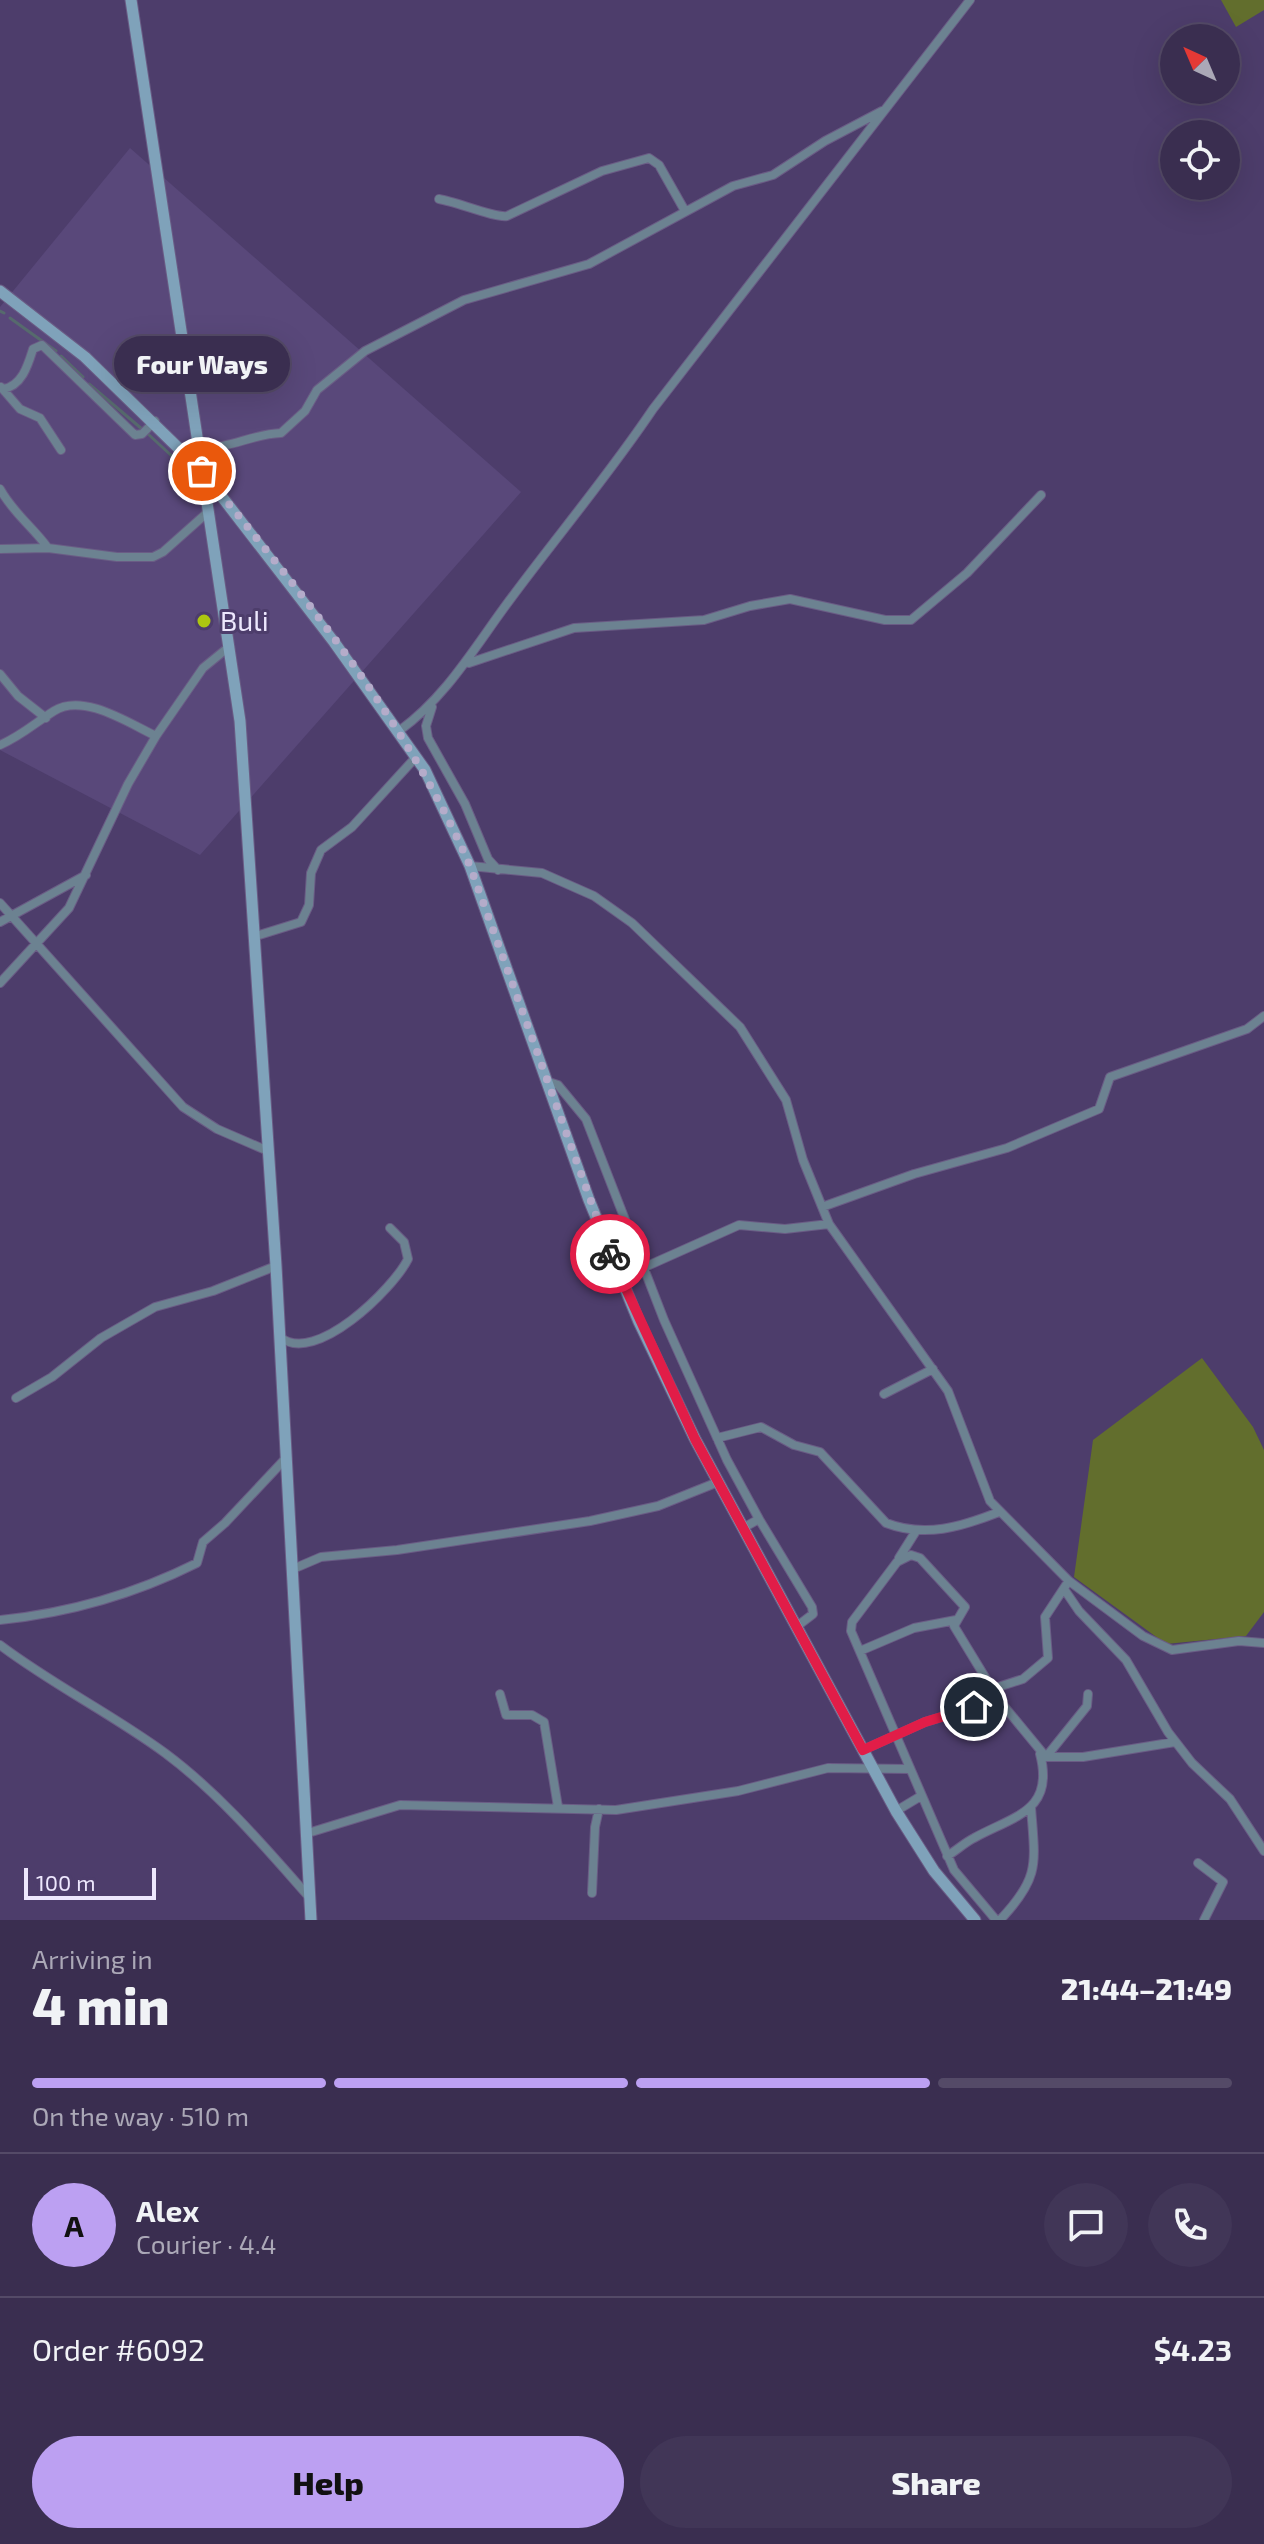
<!DOCTYPE html>
<meta charset="utf-8">
<style>
:root{--surface:#3a2e50;--page:#413657;--text:#f1f3f6;--muted:#aba8b7;--line:#544a67;--accent:#bca0f2}
body{margin:0;font-family:"Exo 2",sans-serif;background:var(--page);color:var(--text);height:100vh;display:flex;flex-direction:column;font-size:30px;white-space:nowrap}
*{box-sizing:border-box;margin:0}
p{font-size:26px;color:var(--muted)}
.icon{flex:none;width:44px;height:44px;fill:none;stroke:currentColor;stroke-width:2;stroke-linecap:round;stroke-linejoin:round}
.map{position:relative;height:1920px;overflow:hidden}
.drawer{display:flex;flex-direction:column;background:var(--surface);flex:1}
.drawer>*{flex:none}
.needle{width:52px;rotate:316deg}
.controls{position:absolute;left:1160px;top:24px;display:grid;gap:16px}
.controls a{display:grid;place-items:center;width:80px;height:80px;border-radius:50%;background:var(--surface);box-shadow:0 8px 32px #0002,0 0 0 2px var(--line);font-size:40px}
.scale{position:absolute;left:24px;bottom:20px;width:132px;box-sizing:border-box;padding-left:8px;border:4px solid #ede7fd;border-top:0;font-size:22px;line-height:28px;white-space:nowrap;color:#ede7fd;-webkit-text-stroke:6px #4d3d6b;paint-order:stroke}
.pin{position:absolute;display:grid;place-items:center;width:68px;height:68px;color:#fff;margin:-34px;border:4px solid #fff;border-radius:50%;box-shadow:0 2px 8px #0007}
.courier{position:absolute;display:grid;place-items:center;width:80px;height:80px;margin:-40px;border:6px solid #e11d48;border-radius:50%;background:#fff;color:#222;box-shadow:0 2px 10px #0007}
.bubble{position:absolute;height:56px;border-radius:28px;background:var(--surface);box-shadow:0 8px 32px #0002,0 0 0 2px var(--line);font-size:26px;font-weight:800;line-height:56px;text-align:center}
.overview em{font-style:normal;font-weight:800}
.overview div{display:flex;flex-direction:column-reverse}
.overview{display:flex;align-items:center;justify-content:space-between;height:136px;padding:0 32px}
h1{font-size:52px;font-weight:800;line-height:60px}
.bar{display:grid;grid-template-columns:repeat(4,1fr);gap:12px 8px;align-content:center;height:96px;padding:0 32px}
.bar i{height:10px;border-radius:6px;background:var(--line)}
.bar .selected{background:var(--accent)}
.bar p{grid-column:span 4}
.line{display:flex;align-items:center;gap:20px;padding:0 32px;border-top:2px solid var(--line)}
.line div{flex:1}
.round{display:grid;place-items:center;flex:none;width:84px;height:84px;border-radius:42px;background:var(--page)}
.cta{display:flex;gap:16px;margin-top:auto;padding:16px 32px}
.cta a{flex:1;height:92px;border-radius:48px;background:var(--accent);color:#111;font-size:32px;font-weight:800;line-height:92px;text-align:center}
.cta a+a{background:var(--page);color:var(--text)}
.map>svg:first-child{display:block}
.built{fill:#59487a}
.green{fill:#626e2d}
.lines{fill:none;stroke-linecap:round;stroke-linejoin:round}
.stream{stroke:#566a6d;stroke-width:3}
.street-casing{stroke:#6a5c85;stroke-width:10}
.secondary-casing{stroke:#6a5c85;stroke-width:13}
.street{stroke:#6c8291;stroke-width:8}
.secondary{stroke:#7fa2ba;stroke-width:11}
.done{stroke:#b5acca;stroke-width:8;stroke-dasharray:0 14.4}
.route{stroke:#e11d48;stroke-width:10}
.poi-dot{fill:#adc610;stroke:#4d3d6b;stroke-width:3}
.labels{text-anchor:middle;stroke-width:6;stroke-linejoin:round;paint-order:stroke}
.poi-label{font-size:28px;fill:#ede7fd;stroke:#4d3d6b;text-anchor:start}
</style>
<div class="map">
<svg width="1264" height="1920" viewBox="0 0 1264 1920">
<rect width="100%" height="100%" fill="#4d3d6b"/>
<!-- built -->
<path class="built" d="M130 148 521 492 200 855 0 750V307Z"/>
<!-- green -->
<path class="green" d="M1221 0H1264V10L1236 27Z
M1202 1358 1253 1427 1264 1450V1612L1246 1636 1166 1644 1074 1577 1093 1440Z"/>
<g class="lines">
<!-- stream -->
<path class="stream" d="M0 311 4 313
M10 318 56 351
M61 356 83 377
M89 384 142 429
M148 434 174 458
M181 465 196 488"/>
<!-- street casing -->
<g class="street-casing">
<path id="street" d="M439 199C457 202 495 218 507 216L602 171 649 158 659 165 685 211
M1 387 20 409 40 418 61 450
M3 389C22 386 28 365 33 349L42 345 135 435 142 434 155 421
M199 447C229 450 251 434 281 433L305 411 317 390 365 351 464 300 589 264 733 186 773 175 825 141 882 111
M0 489C13 513 33 527 48 548
M0 549 48 548 117 557H153L163 552 208 512
M469 663 574 628 704 620 750 606 790 599 885 620H911L967 573 1041 495
M0 674 18 696 46 718
M432 707 426 726 428 738 465 804 488 859 498 870
M399 731C447 696 474 648 509 601 557 536 608 476 653 409L970 0
M0 745C21 736 35 723 54 711 83 692 130 724 156 736
M470 866 542 873 594 896 632 923 740 1027 786 1100 803 1160 829 1224 948 1391 990 1501 1069 1581 1143 1636 1172 1650 1239 1641 1264 1643
M0 903 183 1107 217 1129 268 1151
M0 922 86 875
M256 936 301 922 309 905 311 873 321 850 352 827 416 757
M0 983 69 908 128 784 156 736 203 668 230 646
M546 1081 558 1085 586 1119 664 1320 727 1460 759 1519
M822 1207 914 1174 1007 1148 1099 1109 1110 1077 1247 1029 1264 1016
M622 1283 645 1267 739 1225 785 1229 829 1224
M280 1337C315 1366 393 1289 408 1259L404 1242 390 1228
M884 1394 933 1369
M16 1398 52 1377 101 1338 155 1307 213 1291 276 1266
M717 1438 761 1427 794 1445 820 1452 886 1523C925 1538 961 1527 999 1512
M743 1528 759 1519 812 1607 813 1614 796 1627
M899 1558 916 1531
M293 1569 321 1557 397 1550 590 1521 658 1506 718 1482
M1064 1589 1079 1611 1126 1660 1168 1732 1192 1763 1230 1799 1264 1851
M0 1620C69 1613 135 1594 197 1563L203 1542 225 1523 287 1457
M0 1645C53 1685 112 1714 165 1753 220 1794 264 1846 309 1897
M860 1651 914 1628 956 1620
M992 1689 1023 1679 1048 1658 1045 1617 1066 1585
M500 1694 506 1715H532L544 1722 558 1807
M863 1750 925 1722 999 1700
M1046 1757 1087 1706 1088 1694
M896 1811 921 1796
M308 1833 400 1805 616 1810 738 1791 828 1768 910 1769
M947 1856C956 1851 964 1843 974 1838 1014 1816 1055 1811 1040 1754
M1198 1863 1223 1882 1204 1920
M592 1893 595 1827 599 1809
M996 1920 954 1870 851 1631 852 1622 897 1562 911 1555 920 1558 965 1607 954 1626 999 1700 1046 1757H1083L1175 1742
M1000 1920C1041 1877 1035 1863 1031 1807"/>
</g>
<!-- secondary casing -->
<g class="secondary-casing">
<path id="secondary" d="M131 0 240 721 276 1266 311 1920
M0 291 85 357 202 471 334 642 425 770 470 866 589 1200 639 1322 695 1439 896 1811 934 1871 975 1920"/>
</g>
<!-- street -->
<use href="#street" class="street"/>
<!-- secondary -->
<use href="#secondary" class="secondary"/>
</g>
<g class="lines">
<!-- done -->
<path class="done" d="M202 471C301 592 408 722 470 866L610 1254"/>
<!-- route -->
<path class="route" d="M610 1254 695 1439 863 1750 925 1722 974 1707"/>
</g>
<!-- markers -->
<circle class="poi-dot" cx="204" cy="621" r="8"/>
<g class="labels">
<!-- poi labels -->
<g class="poi-label">
<text x="220" y="631">Buli</text>
</g>
</g>
</svg>
<div class="controls">
<a><svg class="needle" viewBox="-14 -14 28 28"><path d="M0-13l5 13h-10z" fill="#e53935"/><path d="M0 13l5-13h-10z" fill="#aba8b7"/></svg></a>
<a><svg class="icon" aria-label="locate" viewBox="0 0 24 24"><circle cx="12" cy="12" r="6"/><path d="M12 2v4M12 18v4M2 12h4M18 12h4"/></svg></a>
</div>
<div class="scale">100 m</div>
<div class="pin" style="left:202px;top:471px;background:#ea580c"><svg class="icon" aria-label="bag" viewBox="0 0 24 24"><path d="M5 8h14l-1 12H6zM9 8a3 3 0 0 1 6 0"/></svg></div>
<div class="pin" style="left:974px;top:1707px;background:#1f2937"><svg class="icon" aria-label="home" viewBox="0 0 24 24"><path d="M3 11l9-7 9 7M6 9v11h12V9"/></svg></div>
<div class="courier" style="left:610px;top:1254px"><svg class="icon" aria-label="bike" viewBox="0 0 24 24"><circle cx="6" cy="16" r="4"/><circle cx="18" cy="16" r="4"/><path d="M6 16l4-8h5l3 8M10 8l3 8H6M13 5h3"/></svg></div>
<div class="bubble" style="left:114px;top:336px;width:176px">Four Ways</div>
</div>
<section class="drawer">
<div class="overview"><div><h1>4 min</h1><p>Arriving in</p></div><em>21:44–21:49</em></div>
<div class="bar"><i class="selected"></i><i class="selected"></i><i class="selected"></i><i></i><p>On the way · 510 m</p></div>
<div class="line" style="height:144px"><b class="round" style="background:var(--accent);color:#111">A</b><div><b>Alex</b><p>Courier · 4.4</p></div><a class="round"><svg class="icon" aria-label="chat" viewBox="0 0 24 24"><path d="M4 5h16v11H9l-5 4z"/></svg></a><a class="round"><svg class="icon" aria-label="phone" viewBox="0 0 24 24"><path d="M5 4h4l2 5-3 2q2 4 5 5l2-3 5 2v4C11 20 4 13 5 4z"/></svg></a></div>
<div class="line" style="height:104px"><div>Order #6092</div><b>$4.23</b></div>
<div class="cta"><a>Help</a><a>Share</a></div>
</section>
